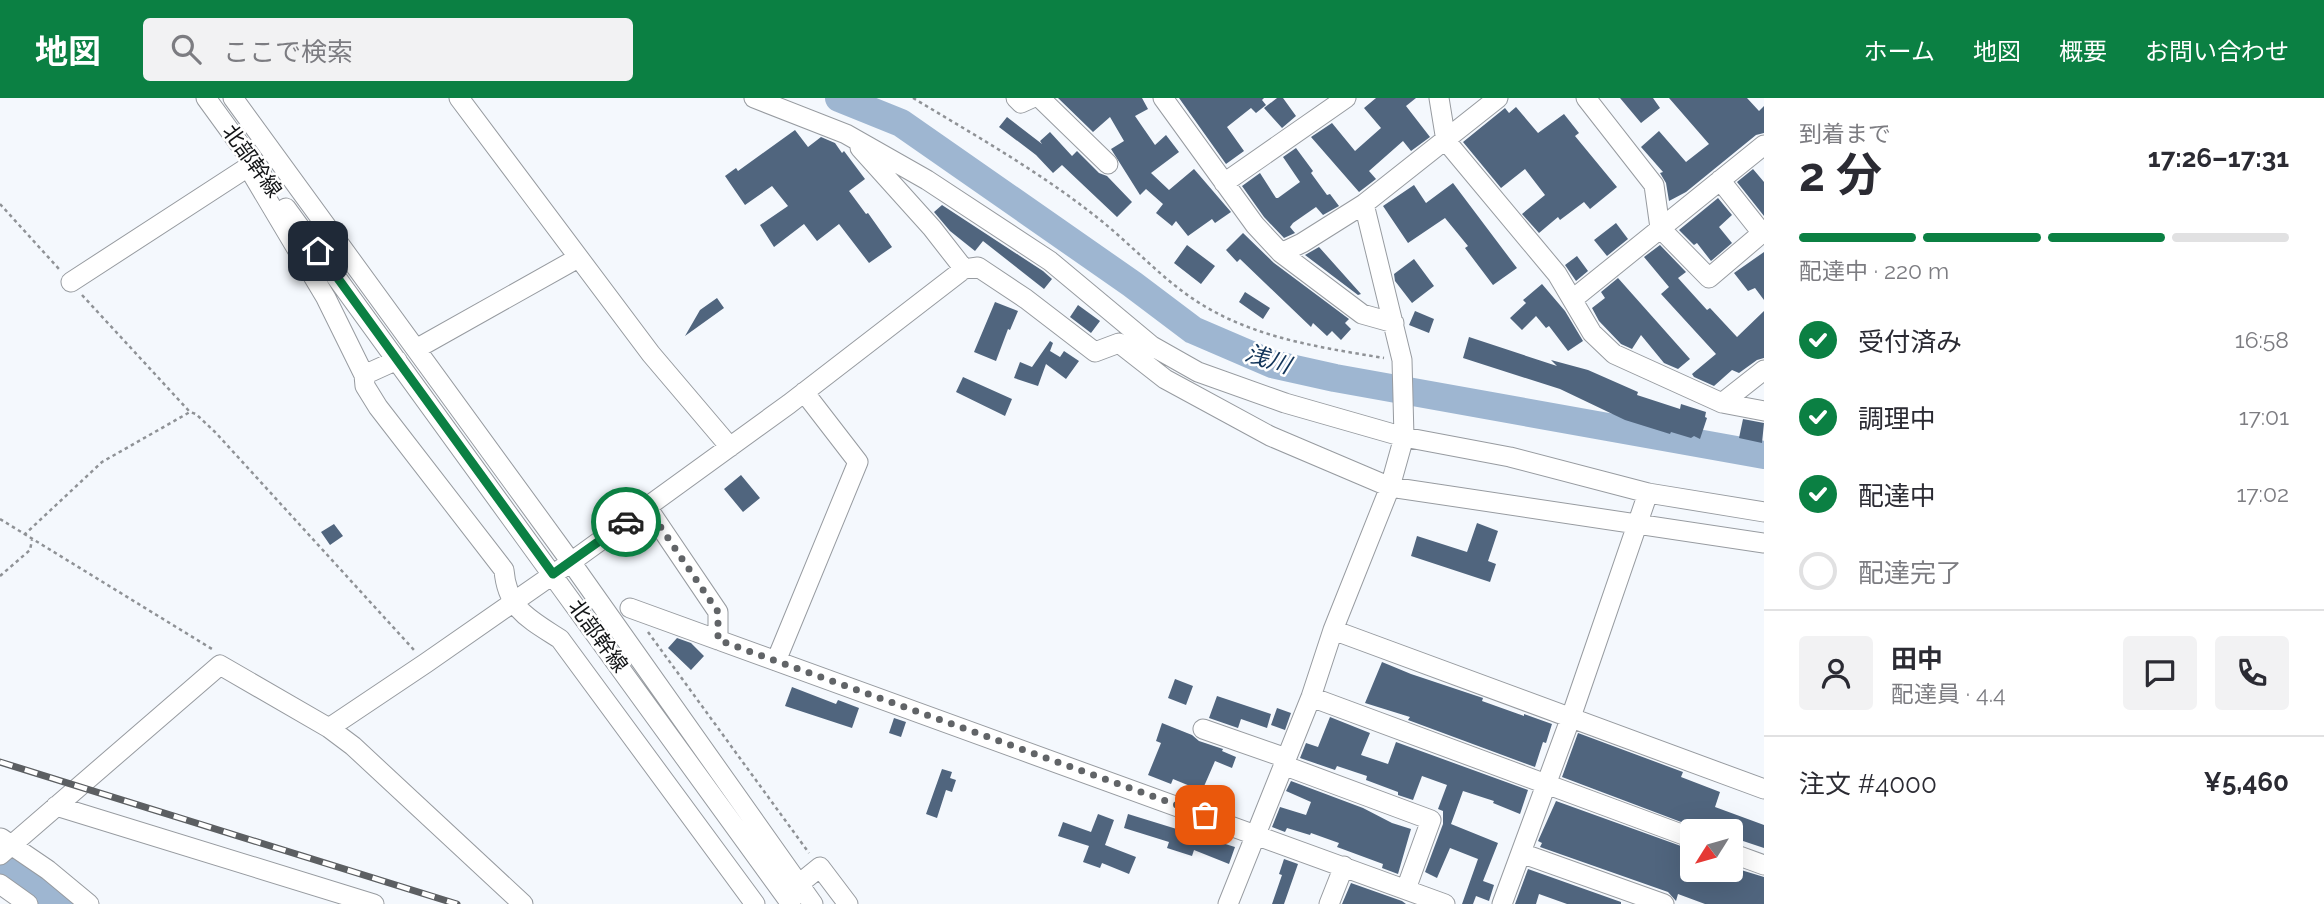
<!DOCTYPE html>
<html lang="ja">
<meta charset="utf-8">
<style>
:root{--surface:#fff;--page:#f2f2f3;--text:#2b2b33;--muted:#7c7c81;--line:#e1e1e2;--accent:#0b8043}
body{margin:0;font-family:Raleway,"Noto Sans JP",sans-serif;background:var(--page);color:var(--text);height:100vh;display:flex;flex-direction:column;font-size:26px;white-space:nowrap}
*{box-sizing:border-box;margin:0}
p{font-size:23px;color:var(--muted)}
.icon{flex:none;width:38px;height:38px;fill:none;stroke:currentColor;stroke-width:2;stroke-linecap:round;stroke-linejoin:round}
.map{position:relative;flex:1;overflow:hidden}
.side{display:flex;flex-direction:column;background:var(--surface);width:560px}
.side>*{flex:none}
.needle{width:46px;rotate:233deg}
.buttons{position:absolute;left:1680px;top:721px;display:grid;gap:14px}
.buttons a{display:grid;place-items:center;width:63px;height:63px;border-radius:7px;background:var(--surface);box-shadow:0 7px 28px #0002;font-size:35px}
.pin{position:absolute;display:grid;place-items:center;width:60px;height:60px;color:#fff;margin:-30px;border-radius:14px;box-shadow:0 4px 10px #0006}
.courier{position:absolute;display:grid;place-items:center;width:70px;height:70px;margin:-35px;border:5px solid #0b8043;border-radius:50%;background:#fff;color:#222;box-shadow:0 2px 9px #0007}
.overview em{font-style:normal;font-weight:700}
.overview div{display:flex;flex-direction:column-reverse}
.overview{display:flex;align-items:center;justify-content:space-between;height:119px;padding:0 35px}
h1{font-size:46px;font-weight:700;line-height:52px}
.bar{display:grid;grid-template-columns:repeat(4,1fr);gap:10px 7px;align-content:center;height:84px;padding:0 35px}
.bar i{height:9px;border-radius:5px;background:var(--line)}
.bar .active{background:var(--accent)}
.bar p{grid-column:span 4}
.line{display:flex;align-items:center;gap:18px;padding:0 35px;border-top:2px solid var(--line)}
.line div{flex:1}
.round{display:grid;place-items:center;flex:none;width:74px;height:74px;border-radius:7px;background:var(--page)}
ol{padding:0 35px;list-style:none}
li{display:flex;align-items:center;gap:21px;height:77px}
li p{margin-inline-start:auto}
li .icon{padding:7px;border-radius:50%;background:var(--accent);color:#fff;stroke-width:4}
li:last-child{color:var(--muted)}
li i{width:38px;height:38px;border:4px solid var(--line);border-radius:50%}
header{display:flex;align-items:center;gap:42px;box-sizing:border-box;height:98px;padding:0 35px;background:var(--accent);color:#fff}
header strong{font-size:33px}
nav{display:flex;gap:38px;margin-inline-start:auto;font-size:24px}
.search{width:490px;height:63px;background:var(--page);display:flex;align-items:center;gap:18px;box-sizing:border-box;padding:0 24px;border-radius:7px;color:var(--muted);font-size:26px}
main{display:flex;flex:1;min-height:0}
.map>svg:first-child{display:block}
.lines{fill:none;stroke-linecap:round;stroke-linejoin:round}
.river{stroke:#9eb6d1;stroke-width:28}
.building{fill:#50657e}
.minor-casing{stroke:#979ba0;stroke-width:21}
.path{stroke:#8f9296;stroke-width:2.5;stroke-dasharray:3.5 3.5;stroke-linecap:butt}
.minor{stroke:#fff;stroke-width:19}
.rail-casing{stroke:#5c5f62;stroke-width:7}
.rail{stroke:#fff;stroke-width:4.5;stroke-dasharray:13;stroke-linecap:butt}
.done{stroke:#616467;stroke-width:7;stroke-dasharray:0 12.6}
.route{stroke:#0b8043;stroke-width:9}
.labels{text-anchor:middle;stroke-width:5;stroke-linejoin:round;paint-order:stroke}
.street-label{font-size:21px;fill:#121416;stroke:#fff}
.water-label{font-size:23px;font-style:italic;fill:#113459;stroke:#fff}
</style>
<header>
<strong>地図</strong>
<div class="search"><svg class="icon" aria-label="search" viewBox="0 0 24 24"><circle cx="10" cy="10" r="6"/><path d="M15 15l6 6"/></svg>ここで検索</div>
<nav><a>ホーム</a><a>地図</a><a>概要</a><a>お問い合わせ</a></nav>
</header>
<main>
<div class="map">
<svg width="1764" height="806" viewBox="0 0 1764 806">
<rect width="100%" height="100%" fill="#f4f8fd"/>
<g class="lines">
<!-- river -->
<path class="river" d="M839 0 901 25 1132 186 1193 232 1272 266 1335 280 1764 357
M0 761 61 806"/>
</g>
<!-- building -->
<path class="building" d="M1058 0H1142L1148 11 1135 18 1155 47 1166 37 1179 54 1151 75 1169 92 1194 71 1231 114 1215 125 1212 121 1188 138 1176 123 1172 128 1156 115 1163 106 1146 91 1140 97 1111 51 1124 43 1110 19 1093 34Z
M1179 0H1264L1262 2 1266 7 1256 15 1251 10 1227 29 1244 53 1226 66Z
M1277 0H1283L1296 18 1282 30 1264 10Z
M1376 0H1416L1406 8 1430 39 1411 53 1403 43 1369 73 1376 81 1359 94 1311 39 1332 25 1355 53 1381 30 1364 10Z
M1620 0H1653L1660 10 1641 25Z
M1669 0H1747L1759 13 1764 8V35L1756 37 1686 94 1669 103 1666 85 1660 75 1663 74 1641 49 1659 33 1686 64 1709 46Z
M1516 9 1538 35 1564 16 1579 35 1575 38 1617 89 1590 111 1584 104 1560 122 1558 119 1539 135 1522 116 1545 97 1525 71 1501 90 1463 44 1505 10 1509 15Z
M1007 19 1042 46 1040 43 1050 34 1072 58 1077 53 1099 75 1107 78 1132 104 1117 119 1062 67 1053 75 1036 57 999 29Z
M795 32 808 49 821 39 835 45 842 55 844 53 865 81 849 93 866 116 868 115 892 149 869 165 839 126 817 143 804 126 774 149 760 127 788 108 772 88 745 107 725 78 736 70 738 73Z
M1296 50 1313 73 1311 75 1327 97 1330 96 1339 108 1323 117 1316 109 1293 125 1290 129 1295 135 1284 140 1264 119 1242 88 1260 75 1276 100H1278L1300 84 1283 59Z
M1753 71 1764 84V118L1737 84Z
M1453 85 1517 170 1493 187 1465 150 1468 148 1445 120 1408 145 1383 108 1414 87 1426 105Z
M1718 100 1732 117 1719 129 1732 145 1711 163 1697 145 1694 147 1679 132Z
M942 107 1043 173 1052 181 1044 191 983 143 975 153 950 133 934 114Z
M1616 125 1628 141 1607 158 1594 142Z
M1243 135 1274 165 1349 221 1345 225 1351 231 1341 242 1332 233 1327 238 1313 225 1311 229 1240 161 1237 164 1226 152Z
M1187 147 1215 168 1201 186 1174 165Z
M1660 147 1686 174 1678 180 1707 212 1710 210 1737 239 1764 213V260L1757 262 1739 275 1732 272 1714 288 1694 279 1692 276 1716 256 1661 196 1669 189 1644 159Z
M1319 149 1361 196 1358 197 1305 157Z
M1764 154V202L1755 190 1748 193 1734 175Z
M1577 158 1588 173 1576 183 1565 167Z
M1414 161 1434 188 1412 205 1395 183 1394 176Z
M1618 180 1690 261 1678 271 1664 265 1641 237 1632 251 1621 246 1599 223 1592 210 1605 200 1601 194Z
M1542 186 1565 213 1583 243 1568 253 1549 228 1546 230 1536 218 1522 232 1510 220 1526 205 1523 202Z
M1245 194 1270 210 1263 221 1239 204Z
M717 200 724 210 685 238 700 212Z
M995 204 1018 213 1010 232 1008 231 996 263 974 254Z
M1078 207 1100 223 1091 235 1070 219Z
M1415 213 1434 221 1429 235 1409 227Z
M1469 239 1557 268 1551 262 1588 272 1638 294 1637 297 1680 311 1681 306 1706 314 1705 319 1707 320 1700 341 1694 338 1691 340 1671 334 1670 336 1625 322 1560 291 1463 260Z
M1050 243 1053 245 1050 253 1060 259 1064 253 1079 263 1066 281 1046 266 1038 288 1014 280 1020 264 1032 269Z
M963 279 1012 301 1005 318 956 294Z
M1743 321 1764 325 1762 345 1739 340Z
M741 377 760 400 743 414 724 391Z
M1477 425 1498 433 1488 463 1496 466 1490 484 1411 458 1417 438 1467 454Z
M334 426 343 438 330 447 321 434Z
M677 540 691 545 704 558 691 572 668 550Z
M1382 564 1411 576 1483 600 1482 603 1524 618V616L1552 626 1546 645 1543 644 1535 669 1408 622 1410 619 1365 605Z
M1175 581 1193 588 1186 607 1168 600Z
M792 589 836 606 838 602 859 610 852 630 785 608Z
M1217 598 1271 616 1267 630 1241 621 1238 630 1209 620Z
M1277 610 1291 615 1285 632 1271 627Z
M1330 619 1370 635 1361 657 1388 666 1396 644 1528 692 1520 716 1493 705 1494 703 1463 693 1451 726 1498 745 1483 783 1494 787 1489 803 1476 798 1473 806H1462L1478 761 1450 750 1437 780 1425 774 1443 726V713L1438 711 1447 687 1422 678 1413 702 1398 697V694L1366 682 1367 678 1337 668 1335 672 1300 660 1306 645 1318 649Z
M894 620 906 624 901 639 889 635Z
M1162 625 1192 637 1199 643 1223 651 1222 653 1236 659 1232 670 1215 663 1202 693 1173 681 1171 686 1148 677 1161 645 1156 643Z
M1578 635 1683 674 1681 679 1720 694 1715 709 1764 727V750L1731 739V733H1705L1562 679Z
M942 671 952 674 950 680 956 682 952 694 946 692 937 720 926 716Z
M1291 683 1363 710 1392 725 1411 731 1398 776 1382 770 1383 766 1337 749 1339 745 1311 735 1310 737 1287 730 1285 734 1272 729 1280 709 1306 717 1311 704 1286 693Z
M1556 703 1692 752V772H1741L1764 779V806H1705L1678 796 1676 803 1668 794 1540 749 1542 745 1538 743Z
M1098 716 1114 722 1105 747 1136 759 1129 776 1102 765 1100 770 1083 764 1089 748 1058 738 1063 724 1091 734Z
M1128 716 1235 749 1229 766 1194 752 1192 758 1167 750 1169 744 1124 730Z
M1284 761 1298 766 1284 806H1272L1282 777 1279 776Z
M1528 771 1621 804V806H1567L1539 796 1536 806H1515Z
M1351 785 1402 803 1406 806H1342Z"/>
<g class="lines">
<!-- minor casing -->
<g class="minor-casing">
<path id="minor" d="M206 0 262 77
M233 0 571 464 813 806
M459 0 651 256 730 349
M754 0 846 36 927 82 1050 163 1152 248 1198 274 1285 305 1404 339 1510 359 1648 395 1764 414
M1016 0 1021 5 1032 0
M1040 0 1108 66
M1163 0 1255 127 1281 155 1302 145 1364 106 1498 0
M1439 0 1446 43 1557 176 1592 235 1614 256 1722 305 1764 272
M1586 0 1654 87 1660 130 1709 180 1762 135 1720 82
M860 50 932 130 964 171
M1224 85 1346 0
M286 110 791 806
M1281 155 1362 216 1394 225
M71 184 248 69 326 200 364 277 365 288 378 309 504 472C507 511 529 521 560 541L755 806
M1573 201 1764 47
M416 251 578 160
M364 277 397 262
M1722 305 1764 313
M647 409 718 514V542
M630 510 1445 806
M1333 532 1764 691
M776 563 858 364 804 294
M1311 599 1692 740
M329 630 426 565 571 464 789 306 964 171 978 169 1026 201 1095 254 1119 245 1165 281 1270 338 1390 389 1764 445
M1203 631 1286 660
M1283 667 1431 722 1406 791
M56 708 374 806
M1 740 48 772 89 806
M1521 755 1664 806
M1731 755 1764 767
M0 757 220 567 329 630 353 648 523 806
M0 786 28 806
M799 786 820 769 848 806
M1228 806 1311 599 1333 532 1390 389 1404 339 1402 262 1364 106
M1329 806 1344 768
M1502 806 1571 619 1648 395"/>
</g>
<!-- path -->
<path class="path" d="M913 0C978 39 1045 77 1104 125 1138 153 1168 187 1206 209 1260 241 1324 250 1384 260
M0 106 59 171
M82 197 189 313
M0 421 212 551
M24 437 102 364 190 314 196 316 216 335 414 552
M0 478 30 452 32 442
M648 534 809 755"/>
<!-- minor -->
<use href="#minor" class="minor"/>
<!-- rail casing -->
<g class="rail-casing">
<path id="rail" d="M0 664 457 806"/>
</g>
<!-- rail -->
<use href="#rail" class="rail"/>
</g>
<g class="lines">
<!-- done -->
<path class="done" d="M626 424 647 409 718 514V542L1205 717"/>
<!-- route -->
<path class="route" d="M318 153 553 476 626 424"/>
</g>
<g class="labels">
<!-- street labels -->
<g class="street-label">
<text transform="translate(252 63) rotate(54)" y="7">北部幹線</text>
<text transform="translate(598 538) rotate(54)" y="7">北部幹線</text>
</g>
<!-- water labels -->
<g class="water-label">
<text transform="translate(1268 261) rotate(18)" y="8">浅川</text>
</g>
</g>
</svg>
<div class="buttons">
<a><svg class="needle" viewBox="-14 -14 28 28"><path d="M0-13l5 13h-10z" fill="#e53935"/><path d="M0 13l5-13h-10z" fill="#7c7c81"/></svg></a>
</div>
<div class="pin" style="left:1205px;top:717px;background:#ea580c"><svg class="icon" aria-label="bag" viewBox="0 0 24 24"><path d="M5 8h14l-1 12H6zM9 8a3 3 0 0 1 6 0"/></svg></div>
<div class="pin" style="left:318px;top:153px;background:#1f2937"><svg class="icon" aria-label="home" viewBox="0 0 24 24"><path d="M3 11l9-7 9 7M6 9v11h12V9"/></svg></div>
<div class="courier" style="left:626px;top:424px"><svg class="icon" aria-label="car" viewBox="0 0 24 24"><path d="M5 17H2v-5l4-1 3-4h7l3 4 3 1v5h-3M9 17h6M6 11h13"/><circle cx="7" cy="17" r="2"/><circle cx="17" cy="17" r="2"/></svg></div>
</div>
<section class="side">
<div class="overview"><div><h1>2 分</h1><p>到着まで</p></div><em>17:26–17:31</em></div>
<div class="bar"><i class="active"></i><i class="active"></i><i class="active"></i><i></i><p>配達中 · 220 m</p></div>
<ol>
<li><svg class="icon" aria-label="check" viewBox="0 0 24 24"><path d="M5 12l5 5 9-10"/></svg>受付済み<p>16:58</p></li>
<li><svg class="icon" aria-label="check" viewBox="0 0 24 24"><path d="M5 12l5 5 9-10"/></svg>調理中<p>17:01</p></li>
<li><svg class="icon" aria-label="check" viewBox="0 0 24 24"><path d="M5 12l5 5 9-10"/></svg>配達中<p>17:02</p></li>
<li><i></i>配達完了</li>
</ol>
<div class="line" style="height:126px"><a class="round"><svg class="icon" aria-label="person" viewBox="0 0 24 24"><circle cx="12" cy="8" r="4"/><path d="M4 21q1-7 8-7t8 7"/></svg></a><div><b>田中</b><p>配達員 · 4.4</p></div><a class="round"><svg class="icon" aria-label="chat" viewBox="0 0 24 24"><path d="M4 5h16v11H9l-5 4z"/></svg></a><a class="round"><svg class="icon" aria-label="phone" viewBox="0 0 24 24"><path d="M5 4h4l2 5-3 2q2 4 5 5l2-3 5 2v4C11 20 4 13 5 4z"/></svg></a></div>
<div class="line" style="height:91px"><div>注文 #4000</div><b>¥5,460</b></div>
</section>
</main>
